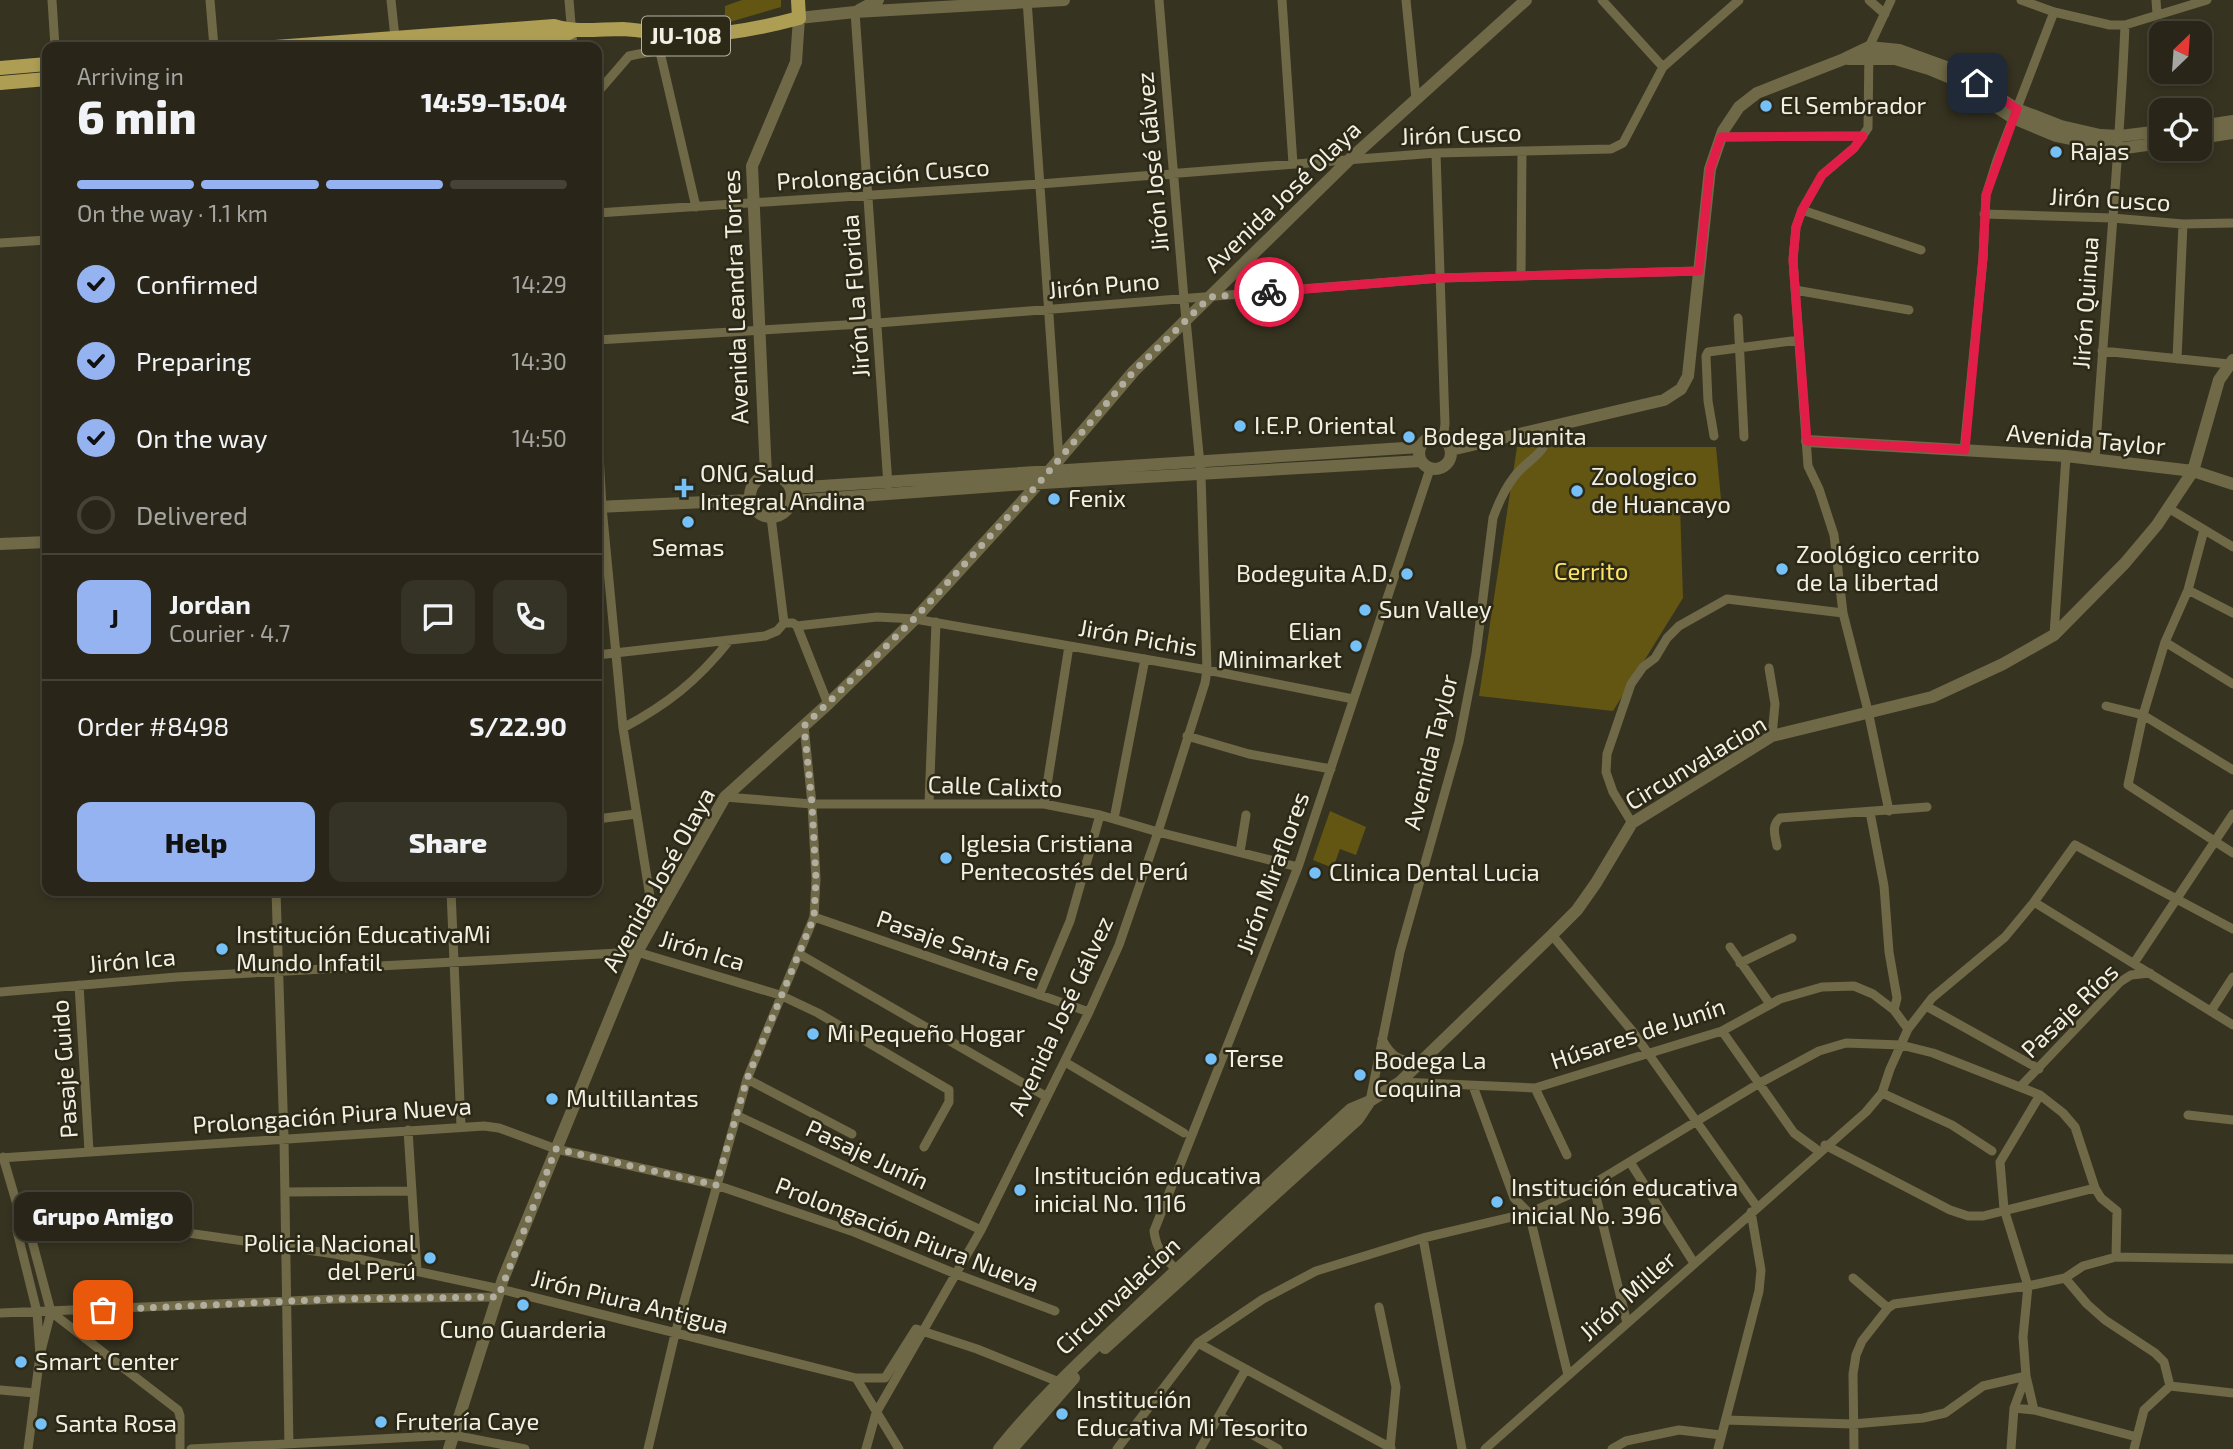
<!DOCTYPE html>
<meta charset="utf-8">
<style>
:root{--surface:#292619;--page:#353226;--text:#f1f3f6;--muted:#a5a5a2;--line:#454338;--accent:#95b2f1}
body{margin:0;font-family:"Exo 2",sans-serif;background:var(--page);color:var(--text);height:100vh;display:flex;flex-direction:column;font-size:26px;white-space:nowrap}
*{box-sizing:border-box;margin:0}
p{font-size:23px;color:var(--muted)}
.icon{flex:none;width:38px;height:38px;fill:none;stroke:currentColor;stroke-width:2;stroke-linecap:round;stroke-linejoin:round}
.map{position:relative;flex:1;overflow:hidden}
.details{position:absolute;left:42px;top:42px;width:560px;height:854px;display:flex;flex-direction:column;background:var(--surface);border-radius:14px;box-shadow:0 4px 10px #0003,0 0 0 2px var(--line)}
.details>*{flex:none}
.needle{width:46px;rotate:25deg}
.buttons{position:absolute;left:2149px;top:21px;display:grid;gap:14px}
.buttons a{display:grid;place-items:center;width:63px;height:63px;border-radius:14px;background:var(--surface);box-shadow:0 4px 10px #0003,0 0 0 2px var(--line);font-size:35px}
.pin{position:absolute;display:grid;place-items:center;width:60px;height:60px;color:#fff;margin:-30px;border-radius:14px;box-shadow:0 4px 10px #0006}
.courier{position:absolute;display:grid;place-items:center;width:70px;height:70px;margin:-35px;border:5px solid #e11d48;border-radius:50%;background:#fff;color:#222;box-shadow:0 2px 9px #0007}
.bubble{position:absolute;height:49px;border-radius:14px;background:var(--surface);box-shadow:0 4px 10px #0003,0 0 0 2px var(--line);font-size:23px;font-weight:800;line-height:49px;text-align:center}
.head em{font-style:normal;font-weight:800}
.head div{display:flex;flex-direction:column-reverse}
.head{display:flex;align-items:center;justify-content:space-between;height:119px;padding:0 35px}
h1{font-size:46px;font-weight:800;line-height:52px}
.bar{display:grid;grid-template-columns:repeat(4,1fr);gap:10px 7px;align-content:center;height:84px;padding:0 35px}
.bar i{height:9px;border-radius:5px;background:var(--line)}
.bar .active{background:var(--accent)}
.bar p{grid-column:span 4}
.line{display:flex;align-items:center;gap:18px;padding:0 35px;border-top:2px solid var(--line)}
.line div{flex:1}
.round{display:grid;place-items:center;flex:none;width:74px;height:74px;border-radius:14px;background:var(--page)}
ol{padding:0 35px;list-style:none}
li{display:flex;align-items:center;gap:21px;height:77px}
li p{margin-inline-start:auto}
li .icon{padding:7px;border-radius:50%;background:var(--accent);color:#111;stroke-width:4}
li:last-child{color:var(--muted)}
li i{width:38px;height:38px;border:4px solid var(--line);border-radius:50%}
.action{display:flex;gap:14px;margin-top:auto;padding:14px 35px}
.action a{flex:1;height:80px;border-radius:14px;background:var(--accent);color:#111;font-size:28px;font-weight:800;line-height:80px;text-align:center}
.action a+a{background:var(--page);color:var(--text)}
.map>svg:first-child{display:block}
.green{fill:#625612}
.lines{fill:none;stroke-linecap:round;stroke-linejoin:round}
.minor{stroke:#706947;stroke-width:9}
.tertiary{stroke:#706947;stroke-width:12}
.primary{stroke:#ad9e54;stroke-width:14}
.done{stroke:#b1aea0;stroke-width:7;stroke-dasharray:0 12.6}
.route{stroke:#e11d48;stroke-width:9}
.poi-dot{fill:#75c0f6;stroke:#2d2917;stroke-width:2.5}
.labels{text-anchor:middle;stroke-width:5;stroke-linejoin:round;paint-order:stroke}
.shield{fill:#2d2917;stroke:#b7b4a6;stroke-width:2}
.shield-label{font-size:23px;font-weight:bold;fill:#f2f0e4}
.poi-label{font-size:24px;fill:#f2f0e4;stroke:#2d2917;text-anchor:start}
.street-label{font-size:24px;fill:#f2f0e4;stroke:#2d2917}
.park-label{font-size:24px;fill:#fde469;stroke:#2d2917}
</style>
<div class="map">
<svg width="2233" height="1449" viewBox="0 0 2233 1449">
<rect width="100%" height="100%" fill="#373321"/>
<!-- green -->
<path class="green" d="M742 0H781V7L723 24 670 26 667 16 725 15V6Z
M1517 447H1716L1721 499 1680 505 1683 598 1613 711 1479 696Z
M1330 811 1366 827 1356 855 1340 849 1333 868 1313 860Z"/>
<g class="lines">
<!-- minor -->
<path class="minor" d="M52 0 55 47
M210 0 214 47
M391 0 396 47
M569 0 573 47
M1027 0 1059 459
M1282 0 1293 164
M1406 0 1416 99
M1602 0 1663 67
M1869 0 1885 14
M2021 0 2054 12 2110 25H2125L2207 0
M2156 0 2157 14
M855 12 888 485
M660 52 696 207
M597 93 629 56C651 51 667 52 685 36
M1721 137 1863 136
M1436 153 1445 424 1443 439
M1802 210 1921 250
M597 213 1040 184 1436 153 1611 149 1623 143 1663 67 1739 0
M1984 214 2112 218 2183 224 2233 223
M0 243 47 240
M1521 275 1522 151
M1795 290 1909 310
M1738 318 1744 437
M597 340 878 323 1440 278 1699 271
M2102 351 2229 364
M2177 359 2183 224
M597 417 602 507 623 728 654 922
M1714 436 1708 401 1706 356 1708 352 1799 340
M1964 451 1983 258 1986 195 1997 160 2054 12
M2095 460C2104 315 2119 170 2125 25
M2168 508 2233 547
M771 517 784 623
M2204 530 2188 590 2165 642 2143 715 2128 785 2233 853
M2188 590 2233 613
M784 623H793L797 626 828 704
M797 626 877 617 915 619 1207 670 1353 699
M2054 635 2066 456
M2165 642 2233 684
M597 655 765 636 777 631 784 623
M1769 668 1775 704 1772 736
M2106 706 2143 715 2233 770
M623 728C668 704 697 681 729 641
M1187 736 1249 754 1331 769
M725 797 812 804H1044L1100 815 1158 832 1298 867
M929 804 936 622
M1044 804 1069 646
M1889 811 1868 711 1843 613 1834 535 1819 489 1808 466 1793 260 1796 227 1802 210 1822 175 1854 148 1868 128 1869 47 1891 0
M1870 812 1884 886 1889 952 1897 998 1894 1010
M597 819 636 814
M1114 819 1145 659
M1632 823 1613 792 1606 772 1607 754 1631 684 1643 667 1655 658 1667 638 1679 626 1727 599 1843 613
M1777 846C1775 835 1771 826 1780 818L1927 807
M1240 852 1246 815
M276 891 284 1138 289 1449
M451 891 461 1126
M2034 902 2233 1025
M814 917 1089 1012
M1552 935 1633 1032 1757 1207
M1730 947 1770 1004
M799 954 1047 1097
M1740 963 1792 938
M2134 963 2233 814
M79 985 89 1151
M0 992 177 977 637 952 780 995 818 1013 949 1090V1102L924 1147
M1039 995 1070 921 1100 815
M1926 1006 2039 1069
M2211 1011 2233 977
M1722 1031 1794 1133 1820 1152
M1382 1039C1391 1057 1400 1062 1420 1061
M1065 1062 1184 1133
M747 1079 852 1134
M1400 1082 1535 1088 1722 1031 1780 999 1822 987 1854 986 1873 994 1894 1010 1908 1029
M1473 1086 1514 1198 1529 1213 1568 1375
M2020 1087 2120 982 2131 975 2150 973
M1535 1088 1567 1155
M1882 1093 1952 1125 1992 1151
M1370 1101 1400 952 1459 742 1476 654 1493 518C1498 504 1504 490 1514 477 1529 457 1546 457 1549 428
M736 1115 981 1230
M2188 1115 2233 1120
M408 1130 417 1271
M1825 1145 1950 1210 1968 1216H1983L2095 1188
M3 1157 21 1218 30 1233 51 1312 40 1355 28 1449
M0 1158 484 1126 499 1128 556 1149 716 1185 854 1232 956 1274 1055 1311
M1630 1162 1694 1263
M1593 1184 1627 1323
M285 1192 412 1191
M1423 1238 1462 1449
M1180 1273C1166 1260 1156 1250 1154 1231L1298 867 1430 469
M1853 1278 1888 1308
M2065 1278 2087 1304 2105 1320 2155 1353 2164 1362 2170 1386 2233 1393
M1379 1307 1396 1387 1390 1449
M51 1312 178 1410 180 1416V1449
M0 1313 336 1299 498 1297
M1198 1343 1391 1448
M40 1355 37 1312 17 1231 21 1218 125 1224 335 1254 500 1289 856 1378H885L916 1329 977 1349 1059 1382
M856 1378 899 1449
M0 1390 35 1393
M2014 1408 2034 1410 2137 1437 2134 1449
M1219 1416 1278 1449
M1726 1420 1853 1424 1923 1418 1945 1413 1983 1386 2026 1376 2034 1410
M2137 1437 2144 1410 2170 1386
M191 1449 453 1435 525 1449
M648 1449 675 1334 747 1079 814 917 816 879 812 804 804 726
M866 1449 876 1413 981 1230 1089 1012 1119 945 1158 832 1205 683 1207 670 1201 475 1184 299 1159 0
M1117 1449 1198 1343 1263 1299 1316 1271 1423 1238 1529 1213 1593 1184 1758 1084 1819 1051 1846 1043 1901 1045 1933 1053 2040 1095 2063 1113 2075 1127 2095 1188 2101 1198 2117 1211 2116 1257
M1200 1449 1246 1369
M1485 1449 1866 1112 1882 1093 1890 1069 1908 1029 1932 998 2005 937 2034 902 2075 845 2233 929
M1612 1449 1626 1441 1679 1430 1721 1435
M1718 1449 1759 1291 1761 1270 1751 1212
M1854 1449 1853 1374 1856 1355 1862 1341 1888 1308 1894 1304 2028 1286 2065 1278 2083 1266 2116 1257 2233 1259
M2011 1449 2014 1408 2026 1376 2023 1337 2028 1286 2004 1209 2000 1162 2040 1095"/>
<!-- tertiary -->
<path class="tertiary" d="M859 10 878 0
M1848 59H1895L1929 69 1953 79 2013 118 2056 136 2118 149 2161 143
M2200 126 2233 121
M2200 138 2233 133
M1419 453a16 16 0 1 1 32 0a16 16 0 1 1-32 0Z
M1807 441 2066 456 2193 471 2233 484
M1451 450 1664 400 1681 389 1688 376 1710 169 1723 131 1739 107 1757 93 1844 59 1869 47 1899 50 1957 71 2017 109 2061 126 2100 135 2120 136 2161 131
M766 475 752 166 796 62 799 18 855 12 1064 0
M750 496a21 21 0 1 1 42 0a21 21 0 1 1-42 0Z
M791 488 1420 447
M792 501 1025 484 1421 461
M597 507 750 500
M0 544 47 542
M1105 1348 1358 1119 1370 1101
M449 1449 503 1279 637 952 725 797 828 704 915 619 1039 483 1134 371 1349 160 1526 0
M999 1449C1039 1399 1086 1356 1132 1312 1204 1243 1278 1176 1351 1109L1370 1101 1400 1082 1552 935 1577 910 1596 883 1632 823 1772 736 1932 697 2003 664 2054 635 2125 563 2157 525 2193 471 2219 380 2233 360
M1012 1449 1074 1378"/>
<!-- primary -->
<path class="primary" d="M275 47 554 26C577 33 599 29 623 29 645 30 666 36 687 36 726 35 762 28 799 18L798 0
M457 47 555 40 572 31
M0 68 47 64
M0 83 47 79"/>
</g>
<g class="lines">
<!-- done -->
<path class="done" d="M103 1310 336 1299 498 1297 556 1149 716 1185 747 1079 814 917 816 879 812 804 804 726 915 618 1039 483 1134 371 1210 297 1269 292"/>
<!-- route -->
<path class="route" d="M1269 292 1440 278 1699 271 1710 169 1721 137 1863 136 1854 148 1822 175 1802 210 1796 227 1793 260 1807 441 1965 450 1983 258 1986 195 2017 109 1977 83"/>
</g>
<!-- markers -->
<g class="poi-dot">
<circle cx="1766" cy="106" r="7"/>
<circle cx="2056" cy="152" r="7"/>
<circle cx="1240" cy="426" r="7"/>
<circle cx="1409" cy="437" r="7"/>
<path d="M680.5 477.5h7v7h7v7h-7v7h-7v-7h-7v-7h7z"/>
<circle cx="1577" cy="491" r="7"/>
<circle cx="1054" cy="499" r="7"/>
<circle cx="688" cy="522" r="7"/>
<circle cx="1782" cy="569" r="7"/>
<circle cx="1407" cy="574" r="7"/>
<circle cx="1365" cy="610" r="7"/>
<circle cx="1356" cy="646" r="7"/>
<circle cx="946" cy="858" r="7"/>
<circle cx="1315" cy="873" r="7"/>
<circle cx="222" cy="949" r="7"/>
<circle cx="813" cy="1034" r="7"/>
<circle cx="1211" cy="1059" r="7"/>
<circle cx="1360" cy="1075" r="7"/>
<circle cx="552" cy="1099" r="7"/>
<circle cx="1020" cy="1190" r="7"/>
<circle cx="1497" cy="1202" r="7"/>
<circle cx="430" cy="1258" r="7"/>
<circle cx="523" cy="1305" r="7"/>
<circle cx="21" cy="1362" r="7"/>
<circle cx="1062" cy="1414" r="7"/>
<circle cx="381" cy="1422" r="7"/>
<circle cx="41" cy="1424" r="7"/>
</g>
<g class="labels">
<!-- shield labels -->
<rect class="shield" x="642" y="16.5" width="88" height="39" rx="5"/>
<g class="shield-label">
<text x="686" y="44">JU-108</text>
</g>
<!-- poi labels -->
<g class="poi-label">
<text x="1780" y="114">El Sembrador</text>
<text x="2070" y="160">Rajas</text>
<text x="1254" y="434">I.E.P. Oriental</text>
<text x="1423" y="445">Bodega Juanita</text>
<text x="700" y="482">ONG Salud<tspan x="700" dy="28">Integral Andina</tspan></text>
<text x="1591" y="485">Zoologico<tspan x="1591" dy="28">de Huancayo</tspan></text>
<text x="1068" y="507">Fenix</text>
<text x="688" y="556" text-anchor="middle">Semas</text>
<text x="1796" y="563">Zoológico cerrito<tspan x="1796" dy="28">de la libertad</tspan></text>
<text x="1393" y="582" text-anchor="end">Bodeguita A.D.</text>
<text x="1379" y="618">Sun Valley</text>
<text x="1342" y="640" text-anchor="end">Elian<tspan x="1342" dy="28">Minimarket</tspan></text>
<text x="960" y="852">Iglesia Cristiana<tspan x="960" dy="28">Pentecostés del Perú</tspan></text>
<text x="1329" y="881">Clinica Dental Lucia</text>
<text x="236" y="943">Institución EducativaMi<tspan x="236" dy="28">Mundo Infatil</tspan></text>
<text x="827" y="1042">Mi Pequeño Hogar</text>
<text x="1225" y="1067">Terse</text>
<text x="1374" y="1069">Bodega La<tspan x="1374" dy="28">Coquina</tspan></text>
<text x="566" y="1107">Multillantas</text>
<text x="1034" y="1184">Institución educativa<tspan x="1034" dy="28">inicial No. 1116</tspan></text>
<text x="1511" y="1196">Institución educativa<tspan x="1511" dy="28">inicial No. 396</tspan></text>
<text x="416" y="1252" text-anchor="end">Policia Nacional<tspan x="416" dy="28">del Perú</tspan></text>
<text x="523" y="1338" text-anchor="middle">Cuno Guarderia</text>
<text x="35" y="1370">Smart Center</text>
<text x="1076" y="1408">Institución<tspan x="1076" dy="28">Educativa Mi Tesorito</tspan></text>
<text x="395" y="1430">Frutería Caye</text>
<text x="55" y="1432">Santa Rosa</text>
</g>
<!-- street labels -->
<g class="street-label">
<text transform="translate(1461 135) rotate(-2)" y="8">Jirón Cusco</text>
<text transform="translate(1153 162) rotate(-95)" y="8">Jirón José Gálvez</text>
<text transform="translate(883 175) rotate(-4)" y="8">Prolongación Cusco</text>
<text transform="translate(1283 197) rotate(-44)" y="8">Avenida José Olaya</text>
<text transform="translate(2110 200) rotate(3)" y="8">Jirón Cusco</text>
<text transform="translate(1104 286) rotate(-5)" y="8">Jirón Puno</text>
<text transform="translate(856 296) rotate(-94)" y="8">Jirón La Florida</text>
<text transform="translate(736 297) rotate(-92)" y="8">Avenida Leandra Torres</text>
<text transform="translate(2086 303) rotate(-86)" y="8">Jirón Quinua</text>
<text transform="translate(2086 440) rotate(5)" y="8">Avenida Taylor</text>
<text transform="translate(1138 638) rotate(10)" y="8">Jirón Pichis</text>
<text transform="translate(1431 752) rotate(-76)" y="8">Avenida Taylor</text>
<text transform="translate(1696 763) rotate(-31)" y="8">Circunvalacion</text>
<text transform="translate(995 787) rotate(2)" y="8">Calle Calixto</text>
<text transform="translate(1273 873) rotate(-70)" y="8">Jirón Miraflores</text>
<text transform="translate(659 880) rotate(-61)" y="8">Avenida José Olaya</text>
<text transform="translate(958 946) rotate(19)" y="8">Pasaje Santa Fe</text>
<text transform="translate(702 951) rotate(17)" y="8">Jirón Ica</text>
<text transform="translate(132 961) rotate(-5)" y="8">Jirón Ica</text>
<text transform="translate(2070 1011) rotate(-44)" y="8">Pasaje Ríos</text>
<text transform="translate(1061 1016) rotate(-65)" y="8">Avenida José Gálvez</text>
<text transform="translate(1638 1034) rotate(-18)" y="8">Húsares de Junín</text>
<text transform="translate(65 1069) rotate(-94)" y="8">Pasaje Guido</text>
<text transform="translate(332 1116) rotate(-4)" y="8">Prolongación Piura Nueva</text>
<text transform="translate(867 1155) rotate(25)" y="8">Pasaje Junín</text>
<text transform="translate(907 1235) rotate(21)" y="8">Prolongación Piura Nueva</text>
<text transform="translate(1118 1296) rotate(-43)" y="8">Circunvalacion</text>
<text transform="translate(1628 1296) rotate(-42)" y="8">Jirón Miller</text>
<text transform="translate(630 1302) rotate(14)" y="8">Jirón Piura Antigua</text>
</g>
<!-- park labels -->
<g class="park-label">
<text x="1591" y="580">Cerrito</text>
</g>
</g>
</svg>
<div class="buttons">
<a><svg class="needle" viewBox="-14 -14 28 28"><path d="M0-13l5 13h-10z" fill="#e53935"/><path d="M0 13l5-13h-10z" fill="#a5a5a2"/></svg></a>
<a><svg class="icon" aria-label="locate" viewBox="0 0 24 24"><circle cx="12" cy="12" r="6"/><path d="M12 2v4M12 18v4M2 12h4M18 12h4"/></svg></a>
</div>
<div class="pin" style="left:103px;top:1310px;background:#ea580c"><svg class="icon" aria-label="bag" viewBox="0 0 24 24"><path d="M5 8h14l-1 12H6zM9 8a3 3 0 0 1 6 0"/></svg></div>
<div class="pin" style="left:1977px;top:83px;background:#1f2937"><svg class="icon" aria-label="home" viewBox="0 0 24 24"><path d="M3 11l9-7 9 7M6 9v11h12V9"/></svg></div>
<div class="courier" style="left:1269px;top:292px"><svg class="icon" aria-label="bike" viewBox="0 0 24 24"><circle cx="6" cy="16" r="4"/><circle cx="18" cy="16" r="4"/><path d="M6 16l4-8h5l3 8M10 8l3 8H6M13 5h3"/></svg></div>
<div class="bubble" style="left:14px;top:1192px;width:178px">Grupo Amigo</div>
<section class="details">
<div class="head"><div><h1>6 min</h1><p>Arriving in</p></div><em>14:59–15:04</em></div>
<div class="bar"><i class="active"></i><i class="active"></i><i class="active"></i><i></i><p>On the way · 1.1 km</p></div>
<ol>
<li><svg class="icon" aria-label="check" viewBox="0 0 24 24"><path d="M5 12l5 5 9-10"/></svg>Confirmed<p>14:29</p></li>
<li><svg class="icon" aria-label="check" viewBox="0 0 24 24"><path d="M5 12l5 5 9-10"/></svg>Preparing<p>14:30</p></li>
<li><svg class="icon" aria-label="check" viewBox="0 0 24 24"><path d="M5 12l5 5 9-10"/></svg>On the way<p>14:50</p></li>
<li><i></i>Delivered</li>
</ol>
<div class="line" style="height:126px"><b class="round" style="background:var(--accent);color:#111">J</b><div><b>Jordan</b><p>Courier · 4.7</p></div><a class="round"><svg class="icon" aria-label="chat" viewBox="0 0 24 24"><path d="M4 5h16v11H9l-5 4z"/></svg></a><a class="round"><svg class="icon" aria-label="phone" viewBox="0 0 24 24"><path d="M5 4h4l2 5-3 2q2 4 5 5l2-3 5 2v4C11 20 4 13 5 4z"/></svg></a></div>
<div class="line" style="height:91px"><div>Order #8498</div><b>S/22.90</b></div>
<div class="action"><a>Help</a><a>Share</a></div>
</section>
</div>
